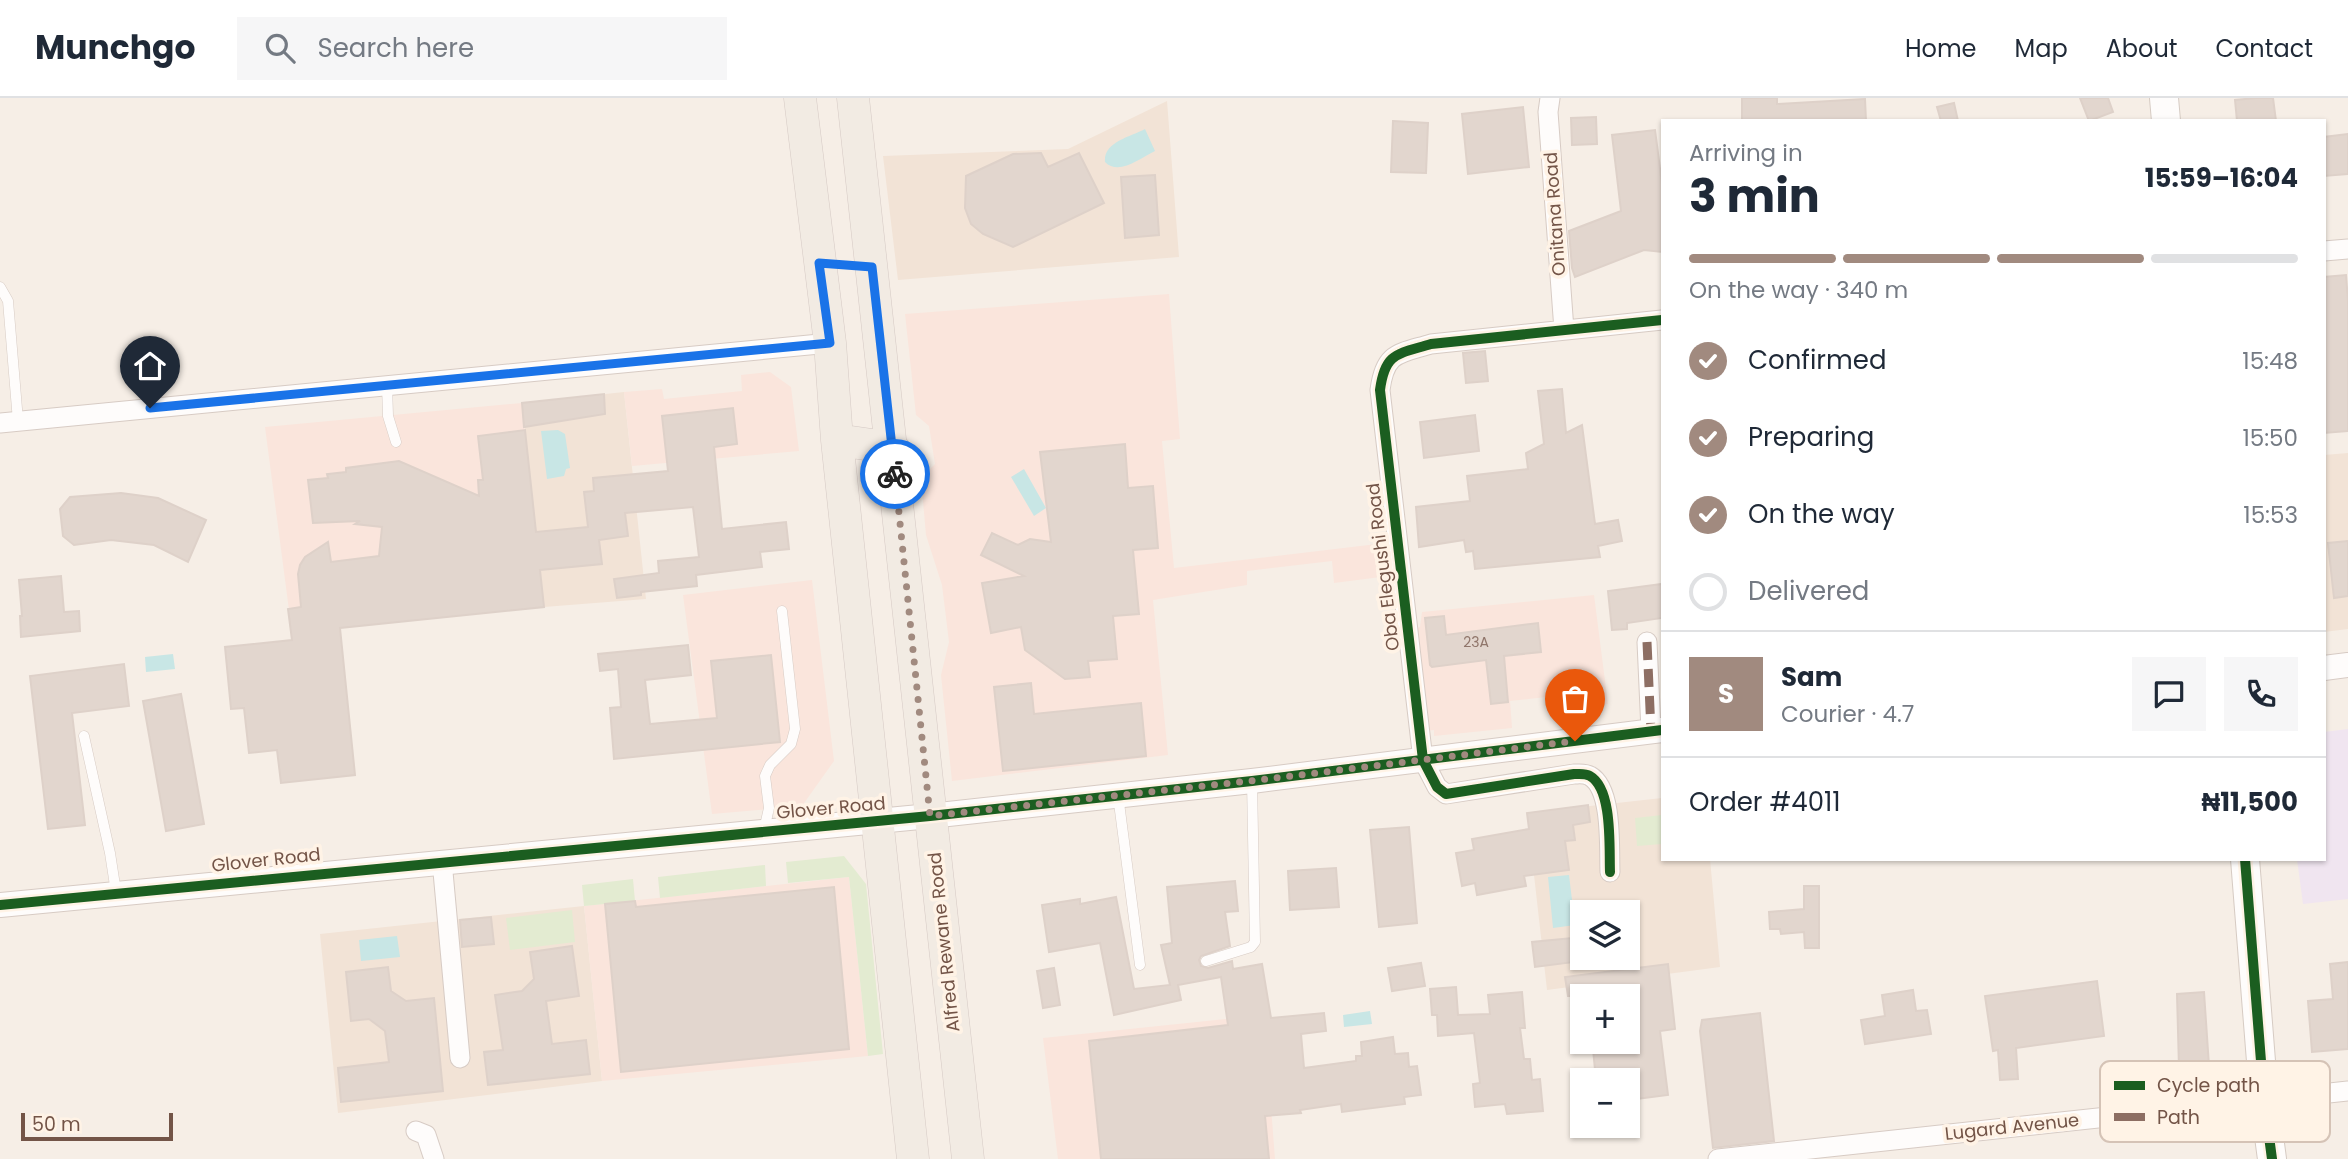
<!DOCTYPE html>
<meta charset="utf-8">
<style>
:root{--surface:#fff;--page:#f6f6f7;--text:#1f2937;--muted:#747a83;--line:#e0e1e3;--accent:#a18a7f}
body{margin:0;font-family:Poppins,sans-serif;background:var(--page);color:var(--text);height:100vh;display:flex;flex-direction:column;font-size:26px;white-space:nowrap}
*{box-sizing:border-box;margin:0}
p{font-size:23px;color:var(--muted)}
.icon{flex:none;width:38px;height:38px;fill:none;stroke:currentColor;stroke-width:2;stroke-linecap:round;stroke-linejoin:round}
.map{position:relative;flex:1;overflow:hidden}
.side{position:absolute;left:1661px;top:21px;width:665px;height:742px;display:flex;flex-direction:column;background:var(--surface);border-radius:0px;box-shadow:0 2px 5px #0004}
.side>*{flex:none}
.controls{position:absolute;left:1570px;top:802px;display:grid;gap:14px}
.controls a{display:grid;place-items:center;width:70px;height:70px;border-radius:0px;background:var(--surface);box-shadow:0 2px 5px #0004;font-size:35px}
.scale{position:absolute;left:21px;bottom:18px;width:152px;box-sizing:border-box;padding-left:7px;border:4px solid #735447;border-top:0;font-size:19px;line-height:24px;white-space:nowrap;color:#735447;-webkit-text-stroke:5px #fff3e6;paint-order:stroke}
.pin{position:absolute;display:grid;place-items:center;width:60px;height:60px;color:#fff;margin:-72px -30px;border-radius:50% 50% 50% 0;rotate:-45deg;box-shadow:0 0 7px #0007}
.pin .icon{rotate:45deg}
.courier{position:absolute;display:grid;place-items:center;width:70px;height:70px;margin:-35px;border:5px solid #1a73e8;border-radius:50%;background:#fff;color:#222;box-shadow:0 2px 9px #0007}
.overview em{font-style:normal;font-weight:700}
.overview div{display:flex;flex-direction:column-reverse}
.overview{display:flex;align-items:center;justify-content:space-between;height:119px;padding:0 28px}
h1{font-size:46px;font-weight:700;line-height:52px}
.bar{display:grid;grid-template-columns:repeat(4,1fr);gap:10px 7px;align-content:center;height:84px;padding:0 28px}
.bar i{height:9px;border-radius:5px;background:var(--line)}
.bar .on{background:var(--accent)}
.bar p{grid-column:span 4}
.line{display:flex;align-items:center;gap:18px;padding:0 28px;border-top:2px solid var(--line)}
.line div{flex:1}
.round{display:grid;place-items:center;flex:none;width:74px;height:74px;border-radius:0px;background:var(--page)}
ol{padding:0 28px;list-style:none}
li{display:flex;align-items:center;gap:21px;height:77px}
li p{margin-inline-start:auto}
li .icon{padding:7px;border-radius:50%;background:var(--accent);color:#fff;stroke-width:4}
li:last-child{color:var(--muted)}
li i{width:38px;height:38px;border:4px solid var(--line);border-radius:50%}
header{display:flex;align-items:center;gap:42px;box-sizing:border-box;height:98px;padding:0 35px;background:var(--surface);border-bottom:2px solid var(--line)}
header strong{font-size:33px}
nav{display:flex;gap:38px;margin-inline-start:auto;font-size:24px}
.search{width:490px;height:63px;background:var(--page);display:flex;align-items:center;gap:18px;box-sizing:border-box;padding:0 24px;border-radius:0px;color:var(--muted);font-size:26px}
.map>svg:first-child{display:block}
.residential{fill:#f2e3d6;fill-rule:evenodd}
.commercial{fill:#fae5dc}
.education{fill:#f0e5f0}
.green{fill:#e3ebd1}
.water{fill:#c8e6e5}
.building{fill:#e2d6ce;stroke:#ded1c9;stroke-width:2}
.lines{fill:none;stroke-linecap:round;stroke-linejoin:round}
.service-casing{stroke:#d7cbc4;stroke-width:11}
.minor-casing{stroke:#d7cbc4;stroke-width:21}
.tertiary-casing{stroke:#d7cbc4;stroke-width:26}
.secondary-casing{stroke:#d6cbc3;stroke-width:30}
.primary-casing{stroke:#d5c9c4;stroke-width:33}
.service{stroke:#fefcfb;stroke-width:10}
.minor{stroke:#fefcfb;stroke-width:19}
.tertiary{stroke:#fefcfb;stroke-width:24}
.secondary{stroke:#fefcfb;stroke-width:28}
.primary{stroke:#f2ebe3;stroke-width:32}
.quiet{stroke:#8d6e63;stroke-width:9;stroke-dasharray:18 9;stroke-linecap:butt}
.cycleway-casing{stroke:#fff3e6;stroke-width:15}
.cycleway{stroke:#1b5e20;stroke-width:10}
.done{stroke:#a18a7f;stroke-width:7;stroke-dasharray:0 12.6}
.route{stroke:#1a73e8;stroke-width:9}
.labels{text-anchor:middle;stroke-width:7;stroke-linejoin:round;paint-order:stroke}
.number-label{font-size:14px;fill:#90766b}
.street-label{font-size:18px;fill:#735447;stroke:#fff3e6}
.key{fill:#fff3e6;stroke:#d5c3b6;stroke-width:2}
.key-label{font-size:19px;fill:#735447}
</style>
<header>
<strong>Munchgo</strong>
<div class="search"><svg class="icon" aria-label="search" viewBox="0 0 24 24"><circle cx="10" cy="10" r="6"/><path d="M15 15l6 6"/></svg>Search here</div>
<nav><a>Home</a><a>Map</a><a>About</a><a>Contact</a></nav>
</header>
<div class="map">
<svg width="2348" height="1061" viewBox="0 0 2348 1061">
<rect width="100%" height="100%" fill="#f6eee6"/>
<!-- residential -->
<path class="residential" d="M1167 3 1179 159 898 182 883 58 1068 51Z
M624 294 646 501 544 509 522 305Z
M2348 355V531L2324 534V357Z
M1662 700V761H1710L1720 869 1547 892 1527 715ZM1582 814H1628V859H1582Z
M584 808 602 983 338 1015 320 836Z"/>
<!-- commercial -->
<path class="commercial" d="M1169 196 1180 341 1162 343 1174 470 1377 446 1381 479 1334 485 1332 463 1247 473V487L1153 502 1168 657 952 683 941 577 949 544 942 487 926 437 921 380 935 366 929 328 916 317 905 216Z
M770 274 791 289 799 353 632 368 624 294 662 291 664 301 742 293 741 277Z
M522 305 544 509 292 535 265 329Z
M812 482 834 663 802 708 712 716 683 497Z
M1594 497 1608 606 1592 607 1591 594 1510 603 1512 630 1434 638V632L1424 633 1414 531 1420 529 1422 514Z
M849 779 868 958 602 983 584 808Z
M1264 917 1275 1061H1058L1043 940Z"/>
<!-- education -->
<path class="education" d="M2348 631V801L2303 806 2297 761H2324V634Z"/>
<!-- green -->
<path class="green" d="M1662 717V746L1637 748 1635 720Z
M844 758 866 786 883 956 868 958 849 779 788 785 786 764Z
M765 767 766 788 660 800 658 779Z
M633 781 635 803 584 808 582 787Z
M572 812 575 844 510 852 506 820Z"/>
<!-- water -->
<path class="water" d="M1145 31 1155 53C1140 60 1119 78 1105 64 1103 44 1130 39 1145 31Z
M558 332 565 336 570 370 566 371 564 378 547 381 541 333Z
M1024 371 1046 410 1034 418 1011 379Z
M173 556 175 571 146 574 145 559Z
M1569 777 1575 827 1553 830 1548 779Z
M397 838 400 859 361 863 359 842Z
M1370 913 1372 926 1344 929 1343 917Z"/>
<!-- building -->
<path class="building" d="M1742 0H1777V6L1865 1 1866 23H1742Z
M2080 0H2108L2113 14 2089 23Z
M2255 0H2273L2276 23H2237L2235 2Z
M1954 5 1958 23H1941L1937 9Z
M1523 9 1529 69 1468 76 1462 16Z
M1596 19 1597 46 1572 47 1571 20Z
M1393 23 1428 25 1426 75 1391 74Z
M1655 32 1662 86V154L1644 152 1575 179 1572 170 1569 133 1621 113 1612 37Z
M2348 36V76L2324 78V39Z
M1041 55 1048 69 1079 55 1104 105 1013 149 983 136 971 126 965 110 966 78 1013 56Z
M1155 77 1159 137 1125 140 1121 79Z
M2346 177 2348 203V333L2324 335V179Z
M1485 253 1488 283 1466 285 1463 255Z
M1562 291 1566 335 1582 327 1595 426 1618 422 1622 443 1598 448 1600 459 1475 471 1473 453 1466 454 1464 442 1419 449 1416 409 1470 403 1467 378 1528 371 1526 355 1544 346 1538 293Z
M604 296 605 316 524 329 522 305Z
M733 310 737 346 714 349 722 431 786 424 789 451 760 454 762 469 696 477 697 488 641 494V497L617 500 614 481 659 475 658 463 699 459 693 409 625 415 628 438 599 442 602 466 540 472 544 509 340 530 355 677 281 685 277 652 249 655 244 610 231 611 225 549 292 542 288 511 301 509 298 476 300 467 305 459 328 444 331 464 379 458 382 429 355 426 360 423 313 425 308 382 328 380 327 376 346 374V370L399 363 479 398 478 382H483L478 338 525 332 536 434 588 429 584 394 594 393 593 380 668 373 662 318Z
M1475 317 1479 353 1424 360 1420 324Z
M1125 346 1128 390 1153 388 1158 450 1133 452 1139 516 1113 518 1117 561 1088 563 1090 579 1065 581 1025 552 1021 529 991 535 982 485 1024 478 981 457 992 435 1018 447 1030 441 1051 444 1040 354Z
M121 395 158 400 206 422 188 464 154 447 111 442 74 447 63 438 60 411 70 399Z
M2348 443V498L2334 500 2328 445Z
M61 478 64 514 79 513 80 533 21 539 20 518H22L19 482Z
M1662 486V520L1627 525V531L1612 532 1608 493Z
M1444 518 1446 537 1538 525 1541 554 1504 558 1508 604 1491 606 1486 562 1432 569 1430 567 1425 520Z
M688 547 691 577 645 582 650 626 717 620 711 563 771 557 780 644 614 661 610 610 621 609 618 571 600 573 598 556Z
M124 566 129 608 72 615 85 727 48 731 30 578Z
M1031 585 1034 616 1141 605 1146 658 1003 673 994 589Z
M181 596 204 726 166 733 143 603Z
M1588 707 1590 724 1573 727 1575 742 1565 743 1569 772 1524 778 1526 788 1477 797 1475 785 1462 788 1456 755 1474 752 1472 741 1529 731 1527 715Z
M1409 729 1417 825 1379 829 1370 732Z
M1336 770 1339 809 1290 812 1288 773Z
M1235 783 1238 813 1225 814 1230 848 1201 858 1199 862 1201 868 1208 870 1232 863 1233 871 1262 866 1271 920 1324 915 1326 933 1301 936 1304 970 1356 963V958H1362L1361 944 1393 939 1395 956 1408 955 1409 969 1417 968 1421 997 1404 999 1405 1006 1342 1014 1341 1006 1300 1012 1301 1015 1265 1018 1269 1061H1101L1089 943 1228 927 1221 879 1178 887 1181 902 1114 917 1100 845 1049 854 1042 807 1080 801V806L1116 799 1134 891 1170 887 1161 847 1172 845 1167 789Z
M1804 788H1819V850H1805L1804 834 1781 836 1780 831H1770L1769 814 1804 811Z
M834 789 849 951 621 974 605 806 635 803 636 809Z
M491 819 494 846 462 849 460 822Z
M1572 840 1574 864 1535 869 1532 844Z
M572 848 579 898 546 903 552 946 586 942 590 976 488 987 484 954 503 952 495 897 522 893 534 881 530 854Z
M2348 864V951L2312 954 2308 903 2333 901 2330 866Z
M1421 865 1425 888 1392 893 1388 870Z
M1668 866 1675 931 1660 933 1668 997 1628 1002V982H1596L1593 951 1628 947V898H1568L1565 879Z
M388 869 391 893 406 903 434 900 443 993 341 1004 338 970 389 964 385 933 369 921 351 923 346 874Z
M1054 870 1060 907 1043 910 1037 873Z
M2097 883 2104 938 2016 950 2018 981 2000 982 1998 952 1993 953 1985 898Z
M1456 889 1458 917 1490 916 1488 897 1522 894 1525 930H1520L1524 961H1530L1532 982 1540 981 1543 1013 1507 1016 1505 1006 1475 1009 1473 986 1480 985 1474 935 1438 938 1437 917H1432L1430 891Z
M1913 892 1916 913 1927 912 1931 936 1865 946 1861 922 1885 918 1882 897Z
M2204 894 2209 968 2179 970 2177 896Z
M1760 915 1774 1043 1713 1050 1700 933 1702 922Z"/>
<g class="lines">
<!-- service casing -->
<g class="service-casing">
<path id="service" d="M0 189 8 203 18 323
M387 287 388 318 396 344
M84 638 110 755 116 794
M1118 697 1140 867
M764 732 769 710 765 678 770 667 791 646 795 631 782 513
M1206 863 1251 849 1255 844 1252 683"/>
</g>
<!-- minor casing -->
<g class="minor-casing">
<path id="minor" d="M1550 0 1548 14 1564 232
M2324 153 2348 151
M0 325 830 245
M1647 544 1651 633
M442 763 460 960
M1610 774C1609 750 1613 691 1590 678 1585 675 1579 676 1574 676L1446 696 1437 689 1423 662 1380 292C1385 254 1398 256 1431 246L1662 222
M416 1033 426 1037 434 1061
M1718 1061 2348 993"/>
</g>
<!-- tertiary casing -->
<g class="tertiary-casing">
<path id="tertiary" d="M2324 570 2348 567
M0 807 930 718 1252 683 1662 632"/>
</g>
<!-- secondary casing -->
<g class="secondary-casing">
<path id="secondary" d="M2164 0 2166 23
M2245 761 2264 1001 2272 1061"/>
</g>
<!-- primary casing -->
<g class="primary-casing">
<path id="primary" d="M800 0 830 245 837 342 913 1061
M853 0 968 1061
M837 342 893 350"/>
</g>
<!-- service -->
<use href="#service" class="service"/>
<!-- minor -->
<use href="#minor" class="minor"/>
<!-- tertiary -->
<use href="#tertiary" class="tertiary"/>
<!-- secondary -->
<use href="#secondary" class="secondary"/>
<!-- primary -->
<use href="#primary" class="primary"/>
<!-- quiet -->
<path class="quiet" d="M1647 544 1651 633"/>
<!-- cycleway casing -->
<g class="cycleway-casing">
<path id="cycleway" d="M2245 761 2264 1001 2272 1061
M1610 774C1609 750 1613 691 1590 678 1585 675 1579 676 1574 676L1446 696 1437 689 1423 662 1380 292C1385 254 1398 256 1431 246L1662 222
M0 807 930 718 1252 683 1662 632"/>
</g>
<!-- cycleway -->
<use href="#cycleway" class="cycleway"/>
</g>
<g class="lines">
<!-- done -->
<path class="done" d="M895 376 930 718 1276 680 1575 643"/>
<!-- route -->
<path class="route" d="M150 310 830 245 819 165 872 169 895 376"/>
</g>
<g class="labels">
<!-- number labels -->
<g class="number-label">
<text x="1476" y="549">23A</text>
</g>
<!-- street labels -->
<g class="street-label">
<text transform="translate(1555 116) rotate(-94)" y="6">Onitana Road</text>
<text transform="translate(1383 469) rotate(-97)" y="6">Oba Elegushi Road</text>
<text transform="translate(831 710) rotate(-5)" y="6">Glover Road</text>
<text transform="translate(266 762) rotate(-6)" y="6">Glover Road</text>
<text transform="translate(944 844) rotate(-96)" y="6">Alfred Rewane Road</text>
<text transform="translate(2012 1029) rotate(-6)" y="6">Lugard Avenue</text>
</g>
</g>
<!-- legend -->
<rect x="2100" y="963" width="230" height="81" rx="10" class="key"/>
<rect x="2114" y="983" width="31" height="9" fill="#1b5e20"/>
<rect x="2114" y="1015" width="31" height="8" fill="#8d6e63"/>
<g class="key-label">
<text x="2157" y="994">Cycle path</text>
<text x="2157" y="1026">Path</text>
</g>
</svg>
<div class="controls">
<a><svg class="icon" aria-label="layers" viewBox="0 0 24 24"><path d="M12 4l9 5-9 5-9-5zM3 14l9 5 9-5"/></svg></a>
<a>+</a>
<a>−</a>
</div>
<div class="scale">50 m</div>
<div class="pin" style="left:1575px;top:643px;background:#ea580c"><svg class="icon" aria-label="bag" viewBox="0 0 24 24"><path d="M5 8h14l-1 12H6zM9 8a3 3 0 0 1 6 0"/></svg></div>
<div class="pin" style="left:150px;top:310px;background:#1f2937"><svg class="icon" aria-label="home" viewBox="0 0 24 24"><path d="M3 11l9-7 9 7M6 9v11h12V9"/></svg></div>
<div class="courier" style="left:895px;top:376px"><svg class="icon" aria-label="bike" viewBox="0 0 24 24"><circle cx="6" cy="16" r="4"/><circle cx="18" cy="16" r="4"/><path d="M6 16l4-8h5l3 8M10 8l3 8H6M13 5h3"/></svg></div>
<section class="side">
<div class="overview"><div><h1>3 min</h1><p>Arriving in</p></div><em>15:59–16:04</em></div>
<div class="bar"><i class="on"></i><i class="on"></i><i class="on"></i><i></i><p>On the way · 340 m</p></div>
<ol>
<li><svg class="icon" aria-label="check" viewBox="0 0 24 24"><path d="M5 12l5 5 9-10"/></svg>Confirmed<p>15:48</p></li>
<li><svg class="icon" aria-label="check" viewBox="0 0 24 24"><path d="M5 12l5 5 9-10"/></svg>Preparing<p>15:50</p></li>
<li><svg class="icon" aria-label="check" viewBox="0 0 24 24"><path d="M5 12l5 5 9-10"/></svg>On the way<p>15:53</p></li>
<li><i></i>Delivered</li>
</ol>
<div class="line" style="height:126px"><b class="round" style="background:var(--accent);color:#fff">S</b><div><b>Sam</b><p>Courier · 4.7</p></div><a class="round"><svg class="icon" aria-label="chat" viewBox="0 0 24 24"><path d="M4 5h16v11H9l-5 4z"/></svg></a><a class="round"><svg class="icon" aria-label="phone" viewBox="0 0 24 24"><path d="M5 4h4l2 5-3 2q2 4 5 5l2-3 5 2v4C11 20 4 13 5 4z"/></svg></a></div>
<div class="line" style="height:91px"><div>Order #4011</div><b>₦11,500</b></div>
</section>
</div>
